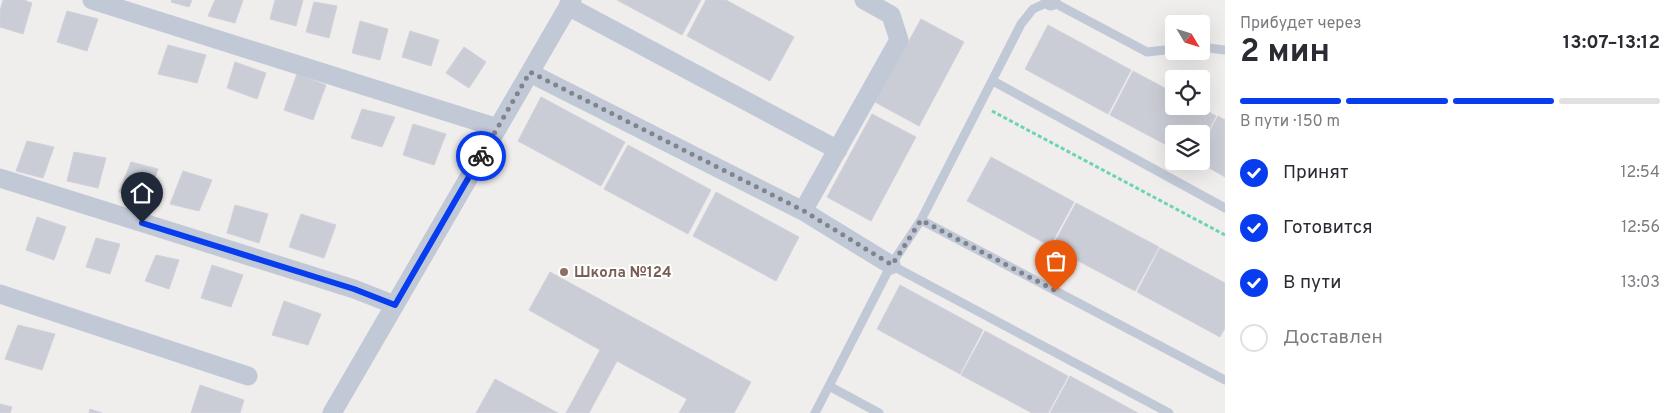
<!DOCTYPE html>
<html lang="ru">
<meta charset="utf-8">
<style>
:root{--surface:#fff;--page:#f7f7f7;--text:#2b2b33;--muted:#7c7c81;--line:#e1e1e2;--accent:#083def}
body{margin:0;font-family:Overpass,sans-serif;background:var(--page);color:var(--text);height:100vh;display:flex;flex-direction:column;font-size:19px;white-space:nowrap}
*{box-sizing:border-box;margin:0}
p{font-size:16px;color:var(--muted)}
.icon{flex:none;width:28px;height:28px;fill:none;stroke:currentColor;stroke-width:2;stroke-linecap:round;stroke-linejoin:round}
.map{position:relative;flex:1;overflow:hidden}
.details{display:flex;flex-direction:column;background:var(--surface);width:450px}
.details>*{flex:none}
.needle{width:32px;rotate:128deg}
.tools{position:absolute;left:1165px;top:15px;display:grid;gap:10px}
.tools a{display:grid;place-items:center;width:45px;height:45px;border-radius:5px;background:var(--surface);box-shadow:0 5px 20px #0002;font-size:25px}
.pin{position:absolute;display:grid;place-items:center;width:42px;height:42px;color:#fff;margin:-51px -21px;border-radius:50% 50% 50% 0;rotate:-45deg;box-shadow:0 0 5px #0007}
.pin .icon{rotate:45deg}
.courier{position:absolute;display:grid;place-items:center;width:50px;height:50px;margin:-25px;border:4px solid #083def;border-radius:50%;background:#fff;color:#222;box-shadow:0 1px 6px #0007}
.headline em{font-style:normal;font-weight:700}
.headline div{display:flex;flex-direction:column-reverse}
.headline{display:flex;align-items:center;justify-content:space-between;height:85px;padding:0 15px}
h1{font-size:32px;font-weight:700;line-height:38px}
.bar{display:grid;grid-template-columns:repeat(4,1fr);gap:8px 5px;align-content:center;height:60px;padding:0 15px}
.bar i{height:6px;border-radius:4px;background:var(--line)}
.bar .on{background:var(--accent)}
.bar p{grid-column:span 4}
ol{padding:0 15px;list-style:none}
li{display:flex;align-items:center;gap:15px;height:55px}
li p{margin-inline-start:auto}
li .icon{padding:5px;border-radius:50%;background:var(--accent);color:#fff;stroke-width:4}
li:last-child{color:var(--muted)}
li i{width:28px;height:28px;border:2px solid var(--line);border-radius:50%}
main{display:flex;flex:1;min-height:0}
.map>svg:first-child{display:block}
.building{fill:#cbcdd6;stroke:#d0d1da}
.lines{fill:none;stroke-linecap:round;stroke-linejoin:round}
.path{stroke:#6bd4b6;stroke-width:3;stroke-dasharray:4 2.5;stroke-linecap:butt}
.service{stroke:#c2c9d6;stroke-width:9}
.minor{stroke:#c2c9d6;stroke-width:19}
.done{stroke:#80848f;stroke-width:5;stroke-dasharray:0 9}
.route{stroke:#083def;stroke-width:6}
.education-dot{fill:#8d6e63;stroke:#fff;stroke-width:2}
.labels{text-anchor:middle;stroke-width:4;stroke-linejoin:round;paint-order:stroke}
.education-label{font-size:15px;font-weight:bold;fill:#785e54;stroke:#fff;text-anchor:start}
</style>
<main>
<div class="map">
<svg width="1225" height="413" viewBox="0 0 1225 413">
<rect width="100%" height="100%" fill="#f0eded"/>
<!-- building -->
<path class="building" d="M3 0H24L32 3 23 34 0 27V11Z
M172 0H192L189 7 171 2Z
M215 0H243L235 23 208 16Z
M275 0H303L296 26 270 19Z
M617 0H701L682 35Z
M706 0H726L794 37 770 81 687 36Z
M314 2 337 6 329 38 306 32Z
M67 11 98 19 87 51 57 42Z
M921 19 964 42 919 126 875 102Z
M360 21 388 29 380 60 352 53Z
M1048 25 1131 70 1108 114 1025 69Z
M410 31 439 40 431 66 402 57Z
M168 45 206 55 197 83 158 74Z
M464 47 486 62 469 88 446 73Z
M235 62 266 73 257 99 227 88Z
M1133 71 1174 93V106H1199L1216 116 1201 144V134H1174V149L1110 115Z
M297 74 326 85 313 120 284 110Z
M541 97 625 142 601 186 518 141Z
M362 109 395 117 382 147 351 138Z
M872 114 916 137 871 221 827 197Z
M1218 116 1225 120V177L1197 161H1201V147Z
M413 124 446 134 434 165 403 155Z
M27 141 54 147 43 178 16 171Z
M628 145 711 190 688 234 604 189Z
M74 152 106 158 98 188 67 181Z
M991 157 1074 202 1050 246 967 201Z
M131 162 158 169 147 201 119 192Z
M183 171 212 180 199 211 170 204Z
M716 192 799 237 776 281 693 236Z
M1076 203 1159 247 1135 291 1052 247Z
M235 205 268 214 259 243 227 233Z
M301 214 336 225 324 258 289 247Z
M37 217 66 227 54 260 26 250Z
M96 238 120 244 110 274 86 267Z
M1160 248 1225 283V328L1220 337 1137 292Z
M156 255 179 260 169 289 145 281Z
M212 265 243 275 231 307 201 298Z
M550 272 751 382 734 413H679L687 399 617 361 589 413H566L600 350 529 310Z
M900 285 983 330 960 374 877 329Z
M284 301 321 314 308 345 272 335Z
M18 325 55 334 42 370 5 359Z
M985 331 1068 376 1048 413H1032L961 375Z
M1070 376 1138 413H1050Z
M495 379 558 413H476Z
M200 385 244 400 240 413H191Z
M0 404 12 407 10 413H0Z
M90 409 102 413H89Z"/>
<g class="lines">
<!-- path -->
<path class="path" d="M992 111 1225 235"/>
<!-- service -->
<path class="service" d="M1201 47 1225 50
M993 81 1225 208
M921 220 1225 380
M891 265 1169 413
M815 413 829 386
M879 413 829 386 891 265 921 220 1021 24 1033 9 1051 1 1147 52 1174 49"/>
<!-- minor -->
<path class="minor" d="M92 0 498 128
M1050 0 1051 1
M568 6 838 150
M530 73 803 211 899 40 891 15 864 0
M0 178 354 289 395 305
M803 211 891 265
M0 294 248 376
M332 413 572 0"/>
</g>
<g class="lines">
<!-- done -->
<path class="done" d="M481 156 530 72 804 211 892 265 921 220 1056 291"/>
<!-- route -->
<path class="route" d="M142 223 354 289 395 305 481 156"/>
</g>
<!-- markers -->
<circle class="education-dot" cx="564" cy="272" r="5"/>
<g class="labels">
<!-- education labels -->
<g class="education-label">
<text x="574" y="277">Школа №124</text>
</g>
</g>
</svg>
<div class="tools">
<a><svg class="needle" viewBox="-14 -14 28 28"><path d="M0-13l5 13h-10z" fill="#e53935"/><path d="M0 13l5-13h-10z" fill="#7c7c81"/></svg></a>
<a><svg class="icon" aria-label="locate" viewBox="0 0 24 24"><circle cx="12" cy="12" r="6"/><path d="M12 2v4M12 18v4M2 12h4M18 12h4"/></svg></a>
<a><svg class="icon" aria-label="layers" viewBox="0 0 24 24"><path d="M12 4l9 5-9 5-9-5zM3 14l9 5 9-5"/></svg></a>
</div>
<div class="pin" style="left:1056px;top:291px;background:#ea580c"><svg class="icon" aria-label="bag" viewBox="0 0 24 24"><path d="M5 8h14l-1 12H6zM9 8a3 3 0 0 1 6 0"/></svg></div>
<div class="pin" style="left:142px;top:223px;background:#1f2937"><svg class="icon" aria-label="home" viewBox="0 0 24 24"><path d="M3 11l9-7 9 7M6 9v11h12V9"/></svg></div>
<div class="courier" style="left:481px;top:156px"><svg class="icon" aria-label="bike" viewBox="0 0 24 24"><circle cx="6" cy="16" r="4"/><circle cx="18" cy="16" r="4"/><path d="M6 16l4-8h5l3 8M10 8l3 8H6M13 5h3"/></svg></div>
</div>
<section class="details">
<div class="headline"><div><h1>2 мин</h1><p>Прибудет через</p></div><em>13:07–13:12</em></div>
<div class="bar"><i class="on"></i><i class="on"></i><i class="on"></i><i></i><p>В пути · 150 m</p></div>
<ol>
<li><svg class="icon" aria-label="check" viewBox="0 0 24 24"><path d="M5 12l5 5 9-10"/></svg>Принят<p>12:54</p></li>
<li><svg class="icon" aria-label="check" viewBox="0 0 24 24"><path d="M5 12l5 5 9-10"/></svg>Готовится<p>12:56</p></li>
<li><svg class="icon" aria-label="check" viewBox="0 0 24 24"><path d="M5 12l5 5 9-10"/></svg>В пути<p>13:03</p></li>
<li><i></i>Доставлен</li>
</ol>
</section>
</main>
